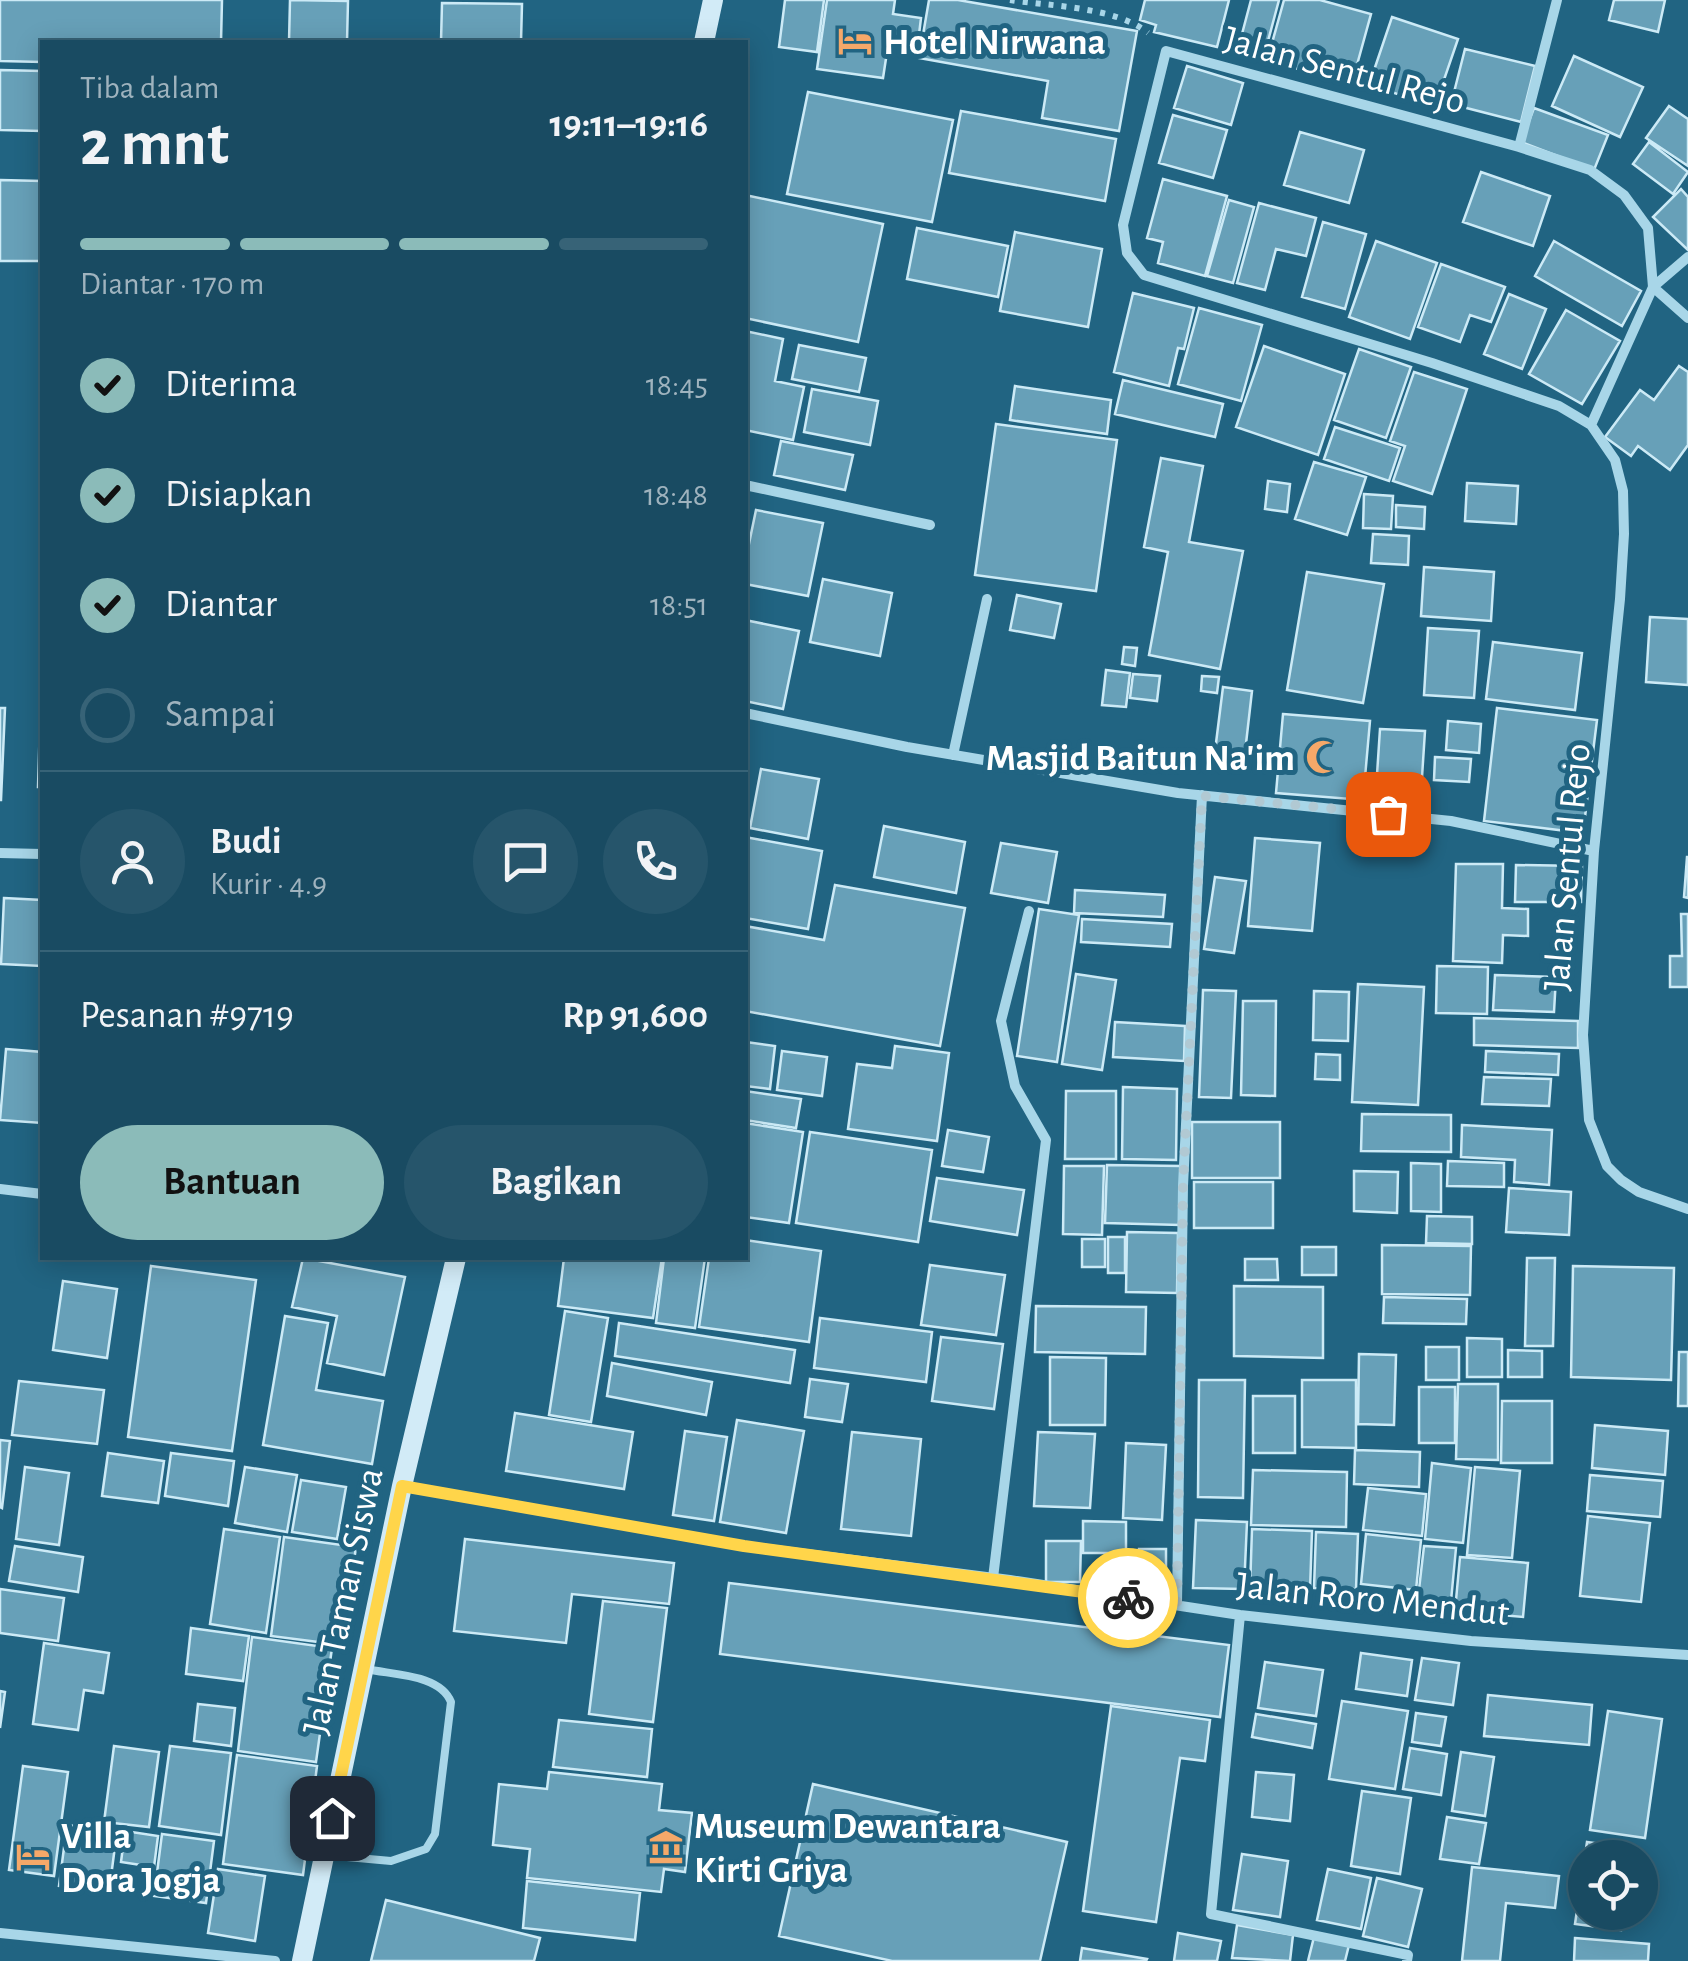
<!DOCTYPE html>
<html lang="id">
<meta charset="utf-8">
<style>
:root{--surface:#194b62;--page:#26556b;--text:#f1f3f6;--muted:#9fb3be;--line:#376377;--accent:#8bbbb9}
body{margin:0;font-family:"Alegreya Sans",sans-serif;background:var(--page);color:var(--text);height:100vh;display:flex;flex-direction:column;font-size:38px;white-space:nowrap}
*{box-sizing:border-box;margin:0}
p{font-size:32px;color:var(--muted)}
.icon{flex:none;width:55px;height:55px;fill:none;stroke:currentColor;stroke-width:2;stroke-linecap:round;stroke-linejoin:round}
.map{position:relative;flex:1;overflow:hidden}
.panel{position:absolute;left:40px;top:40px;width:708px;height:1220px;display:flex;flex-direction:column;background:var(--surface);border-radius:0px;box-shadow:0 5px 25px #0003,0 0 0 2px var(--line)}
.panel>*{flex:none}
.tools{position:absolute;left:1568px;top:1840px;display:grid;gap:20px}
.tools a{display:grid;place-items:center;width:90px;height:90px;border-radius:50%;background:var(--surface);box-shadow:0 5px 25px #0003,0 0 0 2px var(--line);font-size:50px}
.pin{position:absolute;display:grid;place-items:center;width:85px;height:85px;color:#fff;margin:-42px;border-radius:20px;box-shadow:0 5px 15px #0006}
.courier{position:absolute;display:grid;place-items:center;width:100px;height:100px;margin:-50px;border:8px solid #ffd54a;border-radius:50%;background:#fff;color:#222;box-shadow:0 2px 12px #0007}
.summary em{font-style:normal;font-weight:600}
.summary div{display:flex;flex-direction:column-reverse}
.summary{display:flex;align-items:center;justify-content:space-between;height:170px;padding:0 40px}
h1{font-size:65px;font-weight:600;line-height:75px}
.bar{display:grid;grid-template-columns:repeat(4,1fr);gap:15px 10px;align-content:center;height:120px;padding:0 40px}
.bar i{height:12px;border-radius:8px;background:var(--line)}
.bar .on{background:var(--accent)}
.bar p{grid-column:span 4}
.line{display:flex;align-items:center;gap:25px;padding:0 40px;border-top:2px solid var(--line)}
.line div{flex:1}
.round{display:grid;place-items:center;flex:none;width:105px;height:105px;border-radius:52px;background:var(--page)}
ol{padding:0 40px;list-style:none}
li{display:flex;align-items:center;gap:30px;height:110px}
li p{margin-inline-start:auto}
li .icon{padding:10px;border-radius:50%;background:var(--accent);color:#111;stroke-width:4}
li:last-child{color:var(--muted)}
li i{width:55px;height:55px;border:5px solid var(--line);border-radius:50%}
.cta{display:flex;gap:20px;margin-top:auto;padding:20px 40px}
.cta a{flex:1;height:115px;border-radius:60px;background:var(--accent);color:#111;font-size:40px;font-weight:600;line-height:115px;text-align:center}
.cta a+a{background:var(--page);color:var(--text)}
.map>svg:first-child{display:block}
.building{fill:#67a0b8;stroke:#cceaf6;stroke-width:2.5}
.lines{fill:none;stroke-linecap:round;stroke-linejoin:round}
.path{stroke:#a8d6e8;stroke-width:6;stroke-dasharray:5 8;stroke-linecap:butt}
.service{stroke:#a8d6e8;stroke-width:8}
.minor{stroke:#a8d6e8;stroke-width:10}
.secondary{stroke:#d2ebf7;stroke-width:20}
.done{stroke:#b1c9d3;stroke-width:10;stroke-dasharray:0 18}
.route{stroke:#ffd54a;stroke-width:12}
.labels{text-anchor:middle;stroke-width:10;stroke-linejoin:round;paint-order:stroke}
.poi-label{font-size:38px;font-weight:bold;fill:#fff;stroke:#216482;text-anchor:start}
.street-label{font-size:38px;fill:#fff;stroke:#216482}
</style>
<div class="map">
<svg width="1688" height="1961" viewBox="0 0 1688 1961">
<rect width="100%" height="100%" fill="#216482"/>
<!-- building -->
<path class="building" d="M0 0H222L221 42H42V62L0 61Z
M290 0 348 1 347 42H289Z
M785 0H824L817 52 779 47Z
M827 0H895L893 14 921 18 918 43 889 39 883 78 817 69Z
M929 0H958L1137 31 1119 131 1042 118 1048 81 919 58Z
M1145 0H1229L1217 47 1154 32 1156 25 1140 20Z
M1251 0H1279L1264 56 1238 49Z
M1284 0H1320L1371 14 1352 83 1267 61Z
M1614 0H1665L1658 32 1609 20Z
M442 3 522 4 521 42H441Z
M1392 17 1458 39 1435 106 1369 85Z
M1465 49 1535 66 1521 122 1451 104Z
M1574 56 1643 87 1620 137 1552 106Z
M1187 66 1243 83 1231 125 1174 108Z
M0 70 42 71V131L0 130Z
M808 92 953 120 932 222 787 194Z
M1669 106 1688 119V166L1646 138Z
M1534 108 1608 135 1594 170 1521 142Z
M961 111 1116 139 1105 201 949 173Z
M1173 115 1227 130 1213 178 1159 163Z
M1300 132 1364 150 1349 203 1284 185Z
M1649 142 1688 172 1673 194 1633 164Z
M1481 172 1550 196 1533 246 1463 222Z
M1163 179 1227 196 1205 276 1158 263 1163 242 1147 238Z
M0 180 42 181V261H0Z
M1681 189 1688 197V250L1653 217Z
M745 195 883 224 858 342 745 318Z
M1229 200 1254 207 1233 283 1207 276Z
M1259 203 1316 218 1306 256 1276 249 1265 290 1237 283Z
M1323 222 1366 234 1345 309 1302 297Z
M917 228 1008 246 998 297 907 279Z
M1015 232 1102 249 1088 327 1000 311Z
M1376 241 1437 263 1410 339 1349 317Z
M1554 241 1641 291 1622 326 1535 276Z
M1441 264 1505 287 1491 322 1470 315 1460 342 1418 327Z
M1133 293 1194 308 1184 349 1178 348 1169 386 1114 372Z
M1509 294 1546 309 1522 369 1484 354Z
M1199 308 1262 325 1241 401 1178 384Z
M1566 310 1620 341 1582 404 1529 374Z
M745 331 783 339 775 381 804 387 793 440 745 430Z
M799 345 866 358 859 392 792 379Z
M1264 346 1345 374 1318 455 1236 427Z
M1359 349 1411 367 1386 438 1334 420Z
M1679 366 1688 372V445L1670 470 1638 446 1631 456 1605 437 1640 390 1654 400Z
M1414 372 1467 389 1432 494 1393 481 1405 446 1390 441Z
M1123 380 1223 404 1215 437 1115 414Z
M1015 386 1111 400 1107 434 1010 420Z
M812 389 878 401 870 445 804 432Z
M996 424 1117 440 1096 591 975 575Z
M1335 427 1400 448 1389 481 1324 459Z
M781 441 853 455 845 490 774 475Z
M1161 458 1203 466 1189 542 1243 551 1220 669 1149 655 1168 552 1144 547Z
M1314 462 1366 477 1347 535 1295 519Z
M1268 481 1290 484 1287 512 1265 509Z
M1467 483 1518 486 1516 524 1465 521Z
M1364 494 1393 496 1391 529 1363 528Z
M1396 505 1425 507 1424 529 1396 527Z
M756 510 823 523 808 596 745 584V563Z
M1373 534 1409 536 1408 565 1371 563Z
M1424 567 1494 572 1491 621 1421 616Z
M1307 572 1384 584 1363 703 1287 690Z
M823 579 892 593 880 656 810 642Z
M1017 595 1061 604 1054 638 1010 630Z
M1650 617 1688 619V685L1646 682Z
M745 620 799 631 783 709 745 701Z
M1428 628 1479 631 1474 698 1424 695Z
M1493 642 1582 653 1575 710 1486 699Z
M1124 647 1137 648 1135 666 1122 664Z
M1106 670 1130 673 1126 707 1102 705Z
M1133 674 1160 676 1157 701 1130 698Z
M1202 676 1219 677 1217 693 1201 691Z
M1223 687 1252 691 1243 770 1213 767Z
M0 708H5L1 800H0Z
M1497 708 1597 720 1583 833 1484 821Z
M1283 714 1370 721 1363 800 1276 793Z
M1448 721 1481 724 1479 753 1446 750Z
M40 722H42V787H38Z
M1380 729 1425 731 1420 808 1375 805Z
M1435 757 1471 759 1469 782 1434 780Z
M761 769 819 779 808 839 750 828Z
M884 826 965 842 956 893 874 877Z
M745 837 822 851 808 929 745 918Z
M1255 838 1320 843 1312 931 1248 926Z
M1001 843 1057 852 1048 903 991 893Z
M1687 857H1688V898L1684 897Z
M1456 864H1503L1502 908 1528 909V936L1503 935 1502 963 1453 961Z
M1516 865 1582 866 1581 902H1515Z
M1215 877 1246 881 1234 953 1204 949Z
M835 885 965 908 940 1046 745 1011V926L824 940Z
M1075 890 1165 895 1163 917 1074 913Z
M4 898 42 900V966L1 964Z
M1039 909 1079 915 1057 1062 1017 1056Z
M1681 914H1688V987H1670V956H1682Z
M1082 919 1172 924 1170 947 1081 942Z
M1437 966 1488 967 1487 1014 1436 1013Z
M1076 974 1116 980 1102 1070 1062 1064Z
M1495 975 1556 977 1554 1012 1493 1010Z
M1358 984 1424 987 1418 1105 1352 1102Z
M1203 990 1236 991 1231 1098 1199 1097Z
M1314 991 1349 992 1348 1041 1313 1040Z
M1243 1001H1276L1275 1096 1241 1095Z
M1474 1018 1578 1021V1048L1474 1045Z
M1115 1022 1185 1026 1184 1061 1113 1057Z
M746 1042 775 1046 770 1089 745 1086Z
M895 1046 949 1053 937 1141 848 1129 857 1064 892 1068Z
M6 1049 42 1052V1123L0 1120Z
M782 1051 827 1057 822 1096 777 1090Z
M1486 1051 1559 1054 1558 1075 1485 1072Z
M1316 1054 1340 1055V1080L1315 1079Z
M1484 1077 1551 1079 1549 1106 1482 1104Z
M1123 1087 1177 1089 1176 1160 1122 1159Z
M745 1091 801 1099 796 1128 745 1120Z
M1066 1091H1116V1159H1065Z
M1362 1114 1451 1115V1152L1361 1151Z
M1192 1122H1280V1178H1192Z
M745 1123 803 1132 789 1223 745 1217Z
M1462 1125 1552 1130 1549 1185 1514 1182 1515 1160 1461 1157Z
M948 1130 989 1137 983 1172 942 1166Z
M810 1132 932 1150 918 1242 796 1223Z
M1448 1161 1504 1163V1187L1447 1186Z
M1411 1163 1441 1164V1212L1411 1211Z
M1107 1165 1181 1166 1180 1225 1105 1223Z
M1064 1166H1104L1102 1235 1063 1234Z
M1354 1171 1398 1172 1397 1213 1354 1211Z
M937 1178 1024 1190 1017 1235 930 1221Z
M1194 1182H1273V1228H1194Z
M1509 1188 1571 1192 1569 1235 1506 1232Z
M1427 1216 1472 1217V1244L1426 1243Z
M1127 1232 1178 1233 1177 1293 1126 1292Z
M1108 1237H1125V1273H1108Z
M1082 1239H1105V1267H1082Z
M745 1240 821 1251 809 1342 699 1327 709 1258H745Z
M1382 1245 1471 1246 1470 1295 1382 1294Z
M1302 1247H1336V1275H1302Z
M303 1258 405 1277 384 1375 327 1363 337 1316 292 1307Z
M564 1258H662L653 1318 558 1306Z
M664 1258H705L695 1328 656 1323Z
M1527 1258H1555L1553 1346H1525Z
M1245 1259H1277L1278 1280H1245Z
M930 1265 1005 1275 996 1335 921 1325Z
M151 1266 256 1280 232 1451 128 1437Z
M1573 1266 1674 1268 1671 1380 1571 1377Z
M63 1281 117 1289 107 1358 53 1350Z
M1234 1286 1323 1287V1358L1234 1356Z
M1384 1297 1467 1299 1466 1324 1383 1323Z
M1036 1306 1146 1307 1145 1354 1035 1352Z
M565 1311 608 1318 591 1422 549 1415Z
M285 1316 328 1323 316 1390 383 1401 372 1464 263 1445Z
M820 1318 932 1332 926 1382 814 1368Z
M619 1323 795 1350 790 1383 615 1356Z
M941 1337 1003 1344 994 1409 932 1401Z
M1467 1338 1502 1339V1377H1467Z
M1426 1347H1459V1380H1426Z
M1508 1350 1542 1351V1377H1508Z
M1679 1352H1688V1406H1678Z
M1359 1354 1396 1355 1394 1425 1358 1424Z
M1050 1357 1106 1358 1105 1425H1050Z
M612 1363 712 1382 706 1415 607 1396Z
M810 1379 848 1384 842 1422 805 1417Z
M1199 1380H1245L1243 1498 1198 1497Z
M1302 1380H1356V1448L1302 1447Z
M19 1381 104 1390 97 1444 12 1435Z
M1458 1384H1498V1460L1456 1459Z
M1419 1387H1455V1443H1419Z
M1253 1396H1295V1453H1253Z
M1502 1401H1552V1463H1501Z
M515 1413 633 1432 624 1489 506 1471Z
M737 1420 804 1431 786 1533 720 1522Z
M1595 1425 1668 1431 1665 1475 1592 1468Z
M685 1431 727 1437 714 1521 673 1515Z
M852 1432 921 1439 911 1536 841 1529Z
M1038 1432 1095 1434 1090 1508 1034 1506Z
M0 1440 10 1441 2 1508 0 1507Z
M1126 1443 1166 1445 1162 1520 1123 1518Z
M1355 1450 1420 1452 1419 1487 1354 1484Z
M108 1453 164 1461 158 1503 102 1496Z
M171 1453 234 1461 228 1506 165 1496Z
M1432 1463 1471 1468 1463 1543 1425 1539Z
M25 1467 69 1473 59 1545 16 1539Z
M245 1467 297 1475 287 1532 235 1523Z
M1475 1467 1520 1471 1512 1558 1467 1555Z
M1253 1470 1347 1472 1346 1527 1251 1525Z
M1590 1475 1663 1481 1660 1517 1587 1511Z
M301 1480 346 1487 337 1539 292 1532Z
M1368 1488 1426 1494 1422 1536 1363 1530Z
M1588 1516 1650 1523 1641 1602 1580 1596Z
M1196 1520 1247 1522 1244 1589 1193 1588Z
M1083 1521 1126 1522V1553H1083Z
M224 1529 280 1537 266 1633 210 1624Z
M1252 1529 1312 1531 1310 1591 1250 1589Z
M1316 1532 1358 1534 1356 1589 1314 1588Z
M1366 1534 1421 1540 1416 1590 1361 1584Z
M284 1537 356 1547 342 1645 271 1636Z
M465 1539 674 1563 669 1604 572 1594 566 1643 454 1631Z
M1046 1541H1081L1080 1582H1046Z
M15 1546 83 1557 78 1592 9 1581Z
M1424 1546 1456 1548 1451 1601 1418 1598Z
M1139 1549H1166V1577H1138Z
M1460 1557 1528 1563 1523 1617 1455 1611Z
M729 1583 1229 1645 1220 1717 720 1654Z
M0 1589 64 1598 58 1641 0 1633Z
M603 1601 667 1608 653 1722 589 1714Z
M191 1628 249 1636 243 1681 186 1674Z
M252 1637 332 1648 316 1762 238 1751Z
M44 1643 109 1653 103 1693 84 1690 78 1730 33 1724Z
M1361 1653 1412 1660 1407 1696 1356 1689Z
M1422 1658 1459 1663 1453 1705 1415 1700Z
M1265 1662 1323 1670 1316 1716 1258 1708Z
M0 1691 5 1692 0 1728Z
M1488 1695 1592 1705 1589 1745 1484 1736Z
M1342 1701 1408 1711 1395 1789 1329 1779Z
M198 1704 235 1708 231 1746 194 1741Z
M1111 1706 1210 1720 1205 1761 1180 1758 1156 1922 1083 1911Z
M1608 1711 1662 1719 1645 1838 1590 1830Z
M1416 1713 1446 1717 1441 1746 1412 1742Z
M1256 1714 1316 1724 1312 1748 1252 1737Z
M559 1720 652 1729 647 1777 553 1767Z
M114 1746 159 1752 149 1827 104 1822Z
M170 1746 231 1753 221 1835 159 1826Z
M1410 1748 1447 1754 1441 1795 1403 1789Z
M1461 1752 1494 1757 1485 1816 1452 1811Z
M237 1755 317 1766 303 1875 223 1864Z
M23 1766 68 1772 54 1876 9 1870Z
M549 1772 662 1784 659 1810 692 1813 685 1872 664 1869 661 1892 527 1878 530 1849 493 1845 499 1784 547 1789Z
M1256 1772 1294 1775 1290 1821 1252 1817Z
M813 1784 1067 1842 1040 1961H892L779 1936Z
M1362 1791 1411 1798 1400 1874 1351 1866Z
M1447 1817 1486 1823 1479 1864 1440 1859Z
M67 1825 117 1831 109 1892 59 1886Z
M125 1831 158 1836 154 1867 121 1862Z
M162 1834 214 1841 206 1903 154 1896Z
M1587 1842 1632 1848 1631 1858H1585V1912H1623L1621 1930 1575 1924Z
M1242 1854 1288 1861 1280 1917 1233 1910Z
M1472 1867 1559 1876 1555 1908 1506 1903 1500 1961H1462Z
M218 1869 265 1876 255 1941 208 1933Z
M1328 1869 1371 1878 1361 1929 1317 1920Z
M1377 1878 1422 1889 1408 1947 1363 1936Z
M527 1881 640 1893 635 1940 523 1928Z
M386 1900 540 1938 534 1961H371Z
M1237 1925 1293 1935 1290 1961 1232 1958Z
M1178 1933 1221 1941 1217 1961H1174Z
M1314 1937 1349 1945 1345 1961H1308Z
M1575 1938 1649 1944 1648 1961H1574Z
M1082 1948 1147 1959 1146 1961H1080Z"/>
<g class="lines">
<!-- path -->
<path class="path" d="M1010 0C1049 6 1117 7 1148 33"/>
<!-- service -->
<path class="service" d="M325 1855 391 1861 426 1849 435 1834 451 1702C440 1674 393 1675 366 1669"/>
<!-- minor -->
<path class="minor" d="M1166 51 1519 147 1590 170 1624 195 1648 228 1653 287 1591 425 1559 406 1432 363 1144 275 1127 253 1123 225Z
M1519 147 1557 0
M1653 287 1688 318
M1653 287 1688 257
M1591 425 1615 460 1623 491 1624 534 1620 599 1594 851 1583 1035 1589 1120 1607 1166 1621 1180 1639 1192 1688 1209
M745 485 930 525
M745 713 907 747 1178 793 1451 821 1594 851
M953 755 987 599
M0 853 42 854
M0 1189 42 1194
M403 1486 744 1546 1010 1580 1240 1615 1471 1641 1688 1655
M993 1578 1046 1140 1015 1086 1001 1021 1029 911
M1177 1605 1183 1186 1202 795
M1240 1615 1211 1914 1408 1955 1407 1961
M0 1933 275 1961"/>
<!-- secondary -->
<path class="secondary" d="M704 42 713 0
M302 1961 402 1486 456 1258"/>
</g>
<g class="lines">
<!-- done -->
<path class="done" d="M1128 1598 1177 1606 1183 1186 1202 796 1388 814"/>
<!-- route -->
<path class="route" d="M332 1818 402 1486 744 1546 1128 1598"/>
</g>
<!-- icons -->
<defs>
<g id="hotel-bare" transform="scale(2.7)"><path d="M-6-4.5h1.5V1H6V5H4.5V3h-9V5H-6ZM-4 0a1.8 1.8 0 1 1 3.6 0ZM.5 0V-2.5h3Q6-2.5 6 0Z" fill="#f5a869" stroke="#216482" stroke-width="2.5" paint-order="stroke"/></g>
<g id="mosque-bare" transform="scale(2.7)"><path d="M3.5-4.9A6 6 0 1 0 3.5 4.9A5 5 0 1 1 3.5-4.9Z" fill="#f5a869" stroke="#216482" stroke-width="2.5" paint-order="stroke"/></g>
<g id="museum-bare" transform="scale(2.7)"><path d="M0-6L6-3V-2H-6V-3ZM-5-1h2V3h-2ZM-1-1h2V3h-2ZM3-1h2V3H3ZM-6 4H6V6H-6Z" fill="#f5a869" stroke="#216482" stroke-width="2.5" paint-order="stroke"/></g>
</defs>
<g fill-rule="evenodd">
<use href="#hotel-bare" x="855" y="41"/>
<use href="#mosque-bare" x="1323" y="757"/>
<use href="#museum-bare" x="666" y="1847"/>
<use href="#hotel-bare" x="33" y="1857"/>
</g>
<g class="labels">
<!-- poi labels -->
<g class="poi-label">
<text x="883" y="54">Hotel Nirwana</text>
<text x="1295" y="770" text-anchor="end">Masjid Baitun Na'im</text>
<text x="694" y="1838">Museum Dewantara<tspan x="694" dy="44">Kirti Griya</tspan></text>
<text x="61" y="1848">Villa<tspan x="61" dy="44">Dora Jogja</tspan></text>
</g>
<!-- street labels -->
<g class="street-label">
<text transform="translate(1345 69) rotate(15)" y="13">Jalan Sentul Rejo</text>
<text transform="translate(1566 867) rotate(-85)" y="13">Jalan Sentul Rejo</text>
<text transform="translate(1373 1598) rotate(6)" y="13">Jalan Roro Mendut</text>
<text transform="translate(342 1601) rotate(-78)" y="13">Jalan Taman Siswa</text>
</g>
</g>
</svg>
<div class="tools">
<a><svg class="icon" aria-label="locate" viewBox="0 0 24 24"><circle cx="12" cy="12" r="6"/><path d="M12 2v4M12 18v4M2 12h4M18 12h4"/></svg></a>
</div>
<div class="pin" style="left:1388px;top:814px;background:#ea580c"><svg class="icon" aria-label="bag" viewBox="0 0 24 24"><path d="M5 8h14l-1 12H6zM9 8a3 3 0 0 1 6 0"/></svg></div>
<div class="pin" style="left:332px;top:1818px;background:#1f2937"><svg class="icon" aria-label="home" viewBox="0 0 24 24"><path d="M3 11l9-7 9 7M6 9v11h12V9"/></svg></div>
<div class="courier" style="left:1128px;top:1598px"><svg class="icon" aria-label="bike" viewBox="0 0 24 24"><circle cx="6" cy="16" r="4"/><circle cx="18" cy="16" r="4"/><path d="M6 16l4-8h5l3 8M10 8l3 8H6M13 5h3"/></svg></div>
<section class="panel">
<div class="summary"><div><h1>2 mnt</h1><p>Tiba dalam</p></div><em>19:11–19:16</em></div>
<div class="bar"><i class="on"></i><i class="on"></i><i class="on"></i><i></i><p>Diantar · 170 m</p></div>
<ol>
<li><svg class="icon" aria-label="check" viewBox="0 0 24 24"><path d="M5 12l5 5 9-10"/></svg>Diterima<p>18:45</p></li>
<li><svg class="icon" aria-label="check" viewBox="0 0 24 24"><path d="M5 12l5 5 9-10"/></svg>Disiapkan<p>18:48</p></li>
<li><svg class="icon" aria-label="check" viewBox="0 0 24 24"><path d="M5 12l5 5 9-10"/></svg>Diantar<p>18:51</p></li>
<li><i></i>Sampai</li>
</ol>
<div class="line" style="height:180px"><a class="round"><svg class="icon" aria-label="person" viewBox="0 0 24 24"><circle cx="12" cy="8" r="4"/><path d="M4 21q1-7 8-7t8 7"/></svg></a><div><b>Budi</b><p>Kurir · 4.9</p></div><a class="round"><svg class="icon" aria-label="chat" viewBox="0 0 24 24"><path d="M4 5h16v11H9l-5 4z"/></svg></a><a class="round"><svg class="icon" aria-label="phone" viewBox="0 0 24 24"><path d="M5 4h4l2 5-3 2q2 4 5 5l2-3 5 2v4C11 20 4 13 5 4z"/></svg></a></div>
<div class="line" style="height:130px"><div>Pesanan #9719</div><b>Rp 91,600</b></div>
<div class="cta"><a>Bantuan</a><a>Bagikan</a></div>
</section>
</div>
